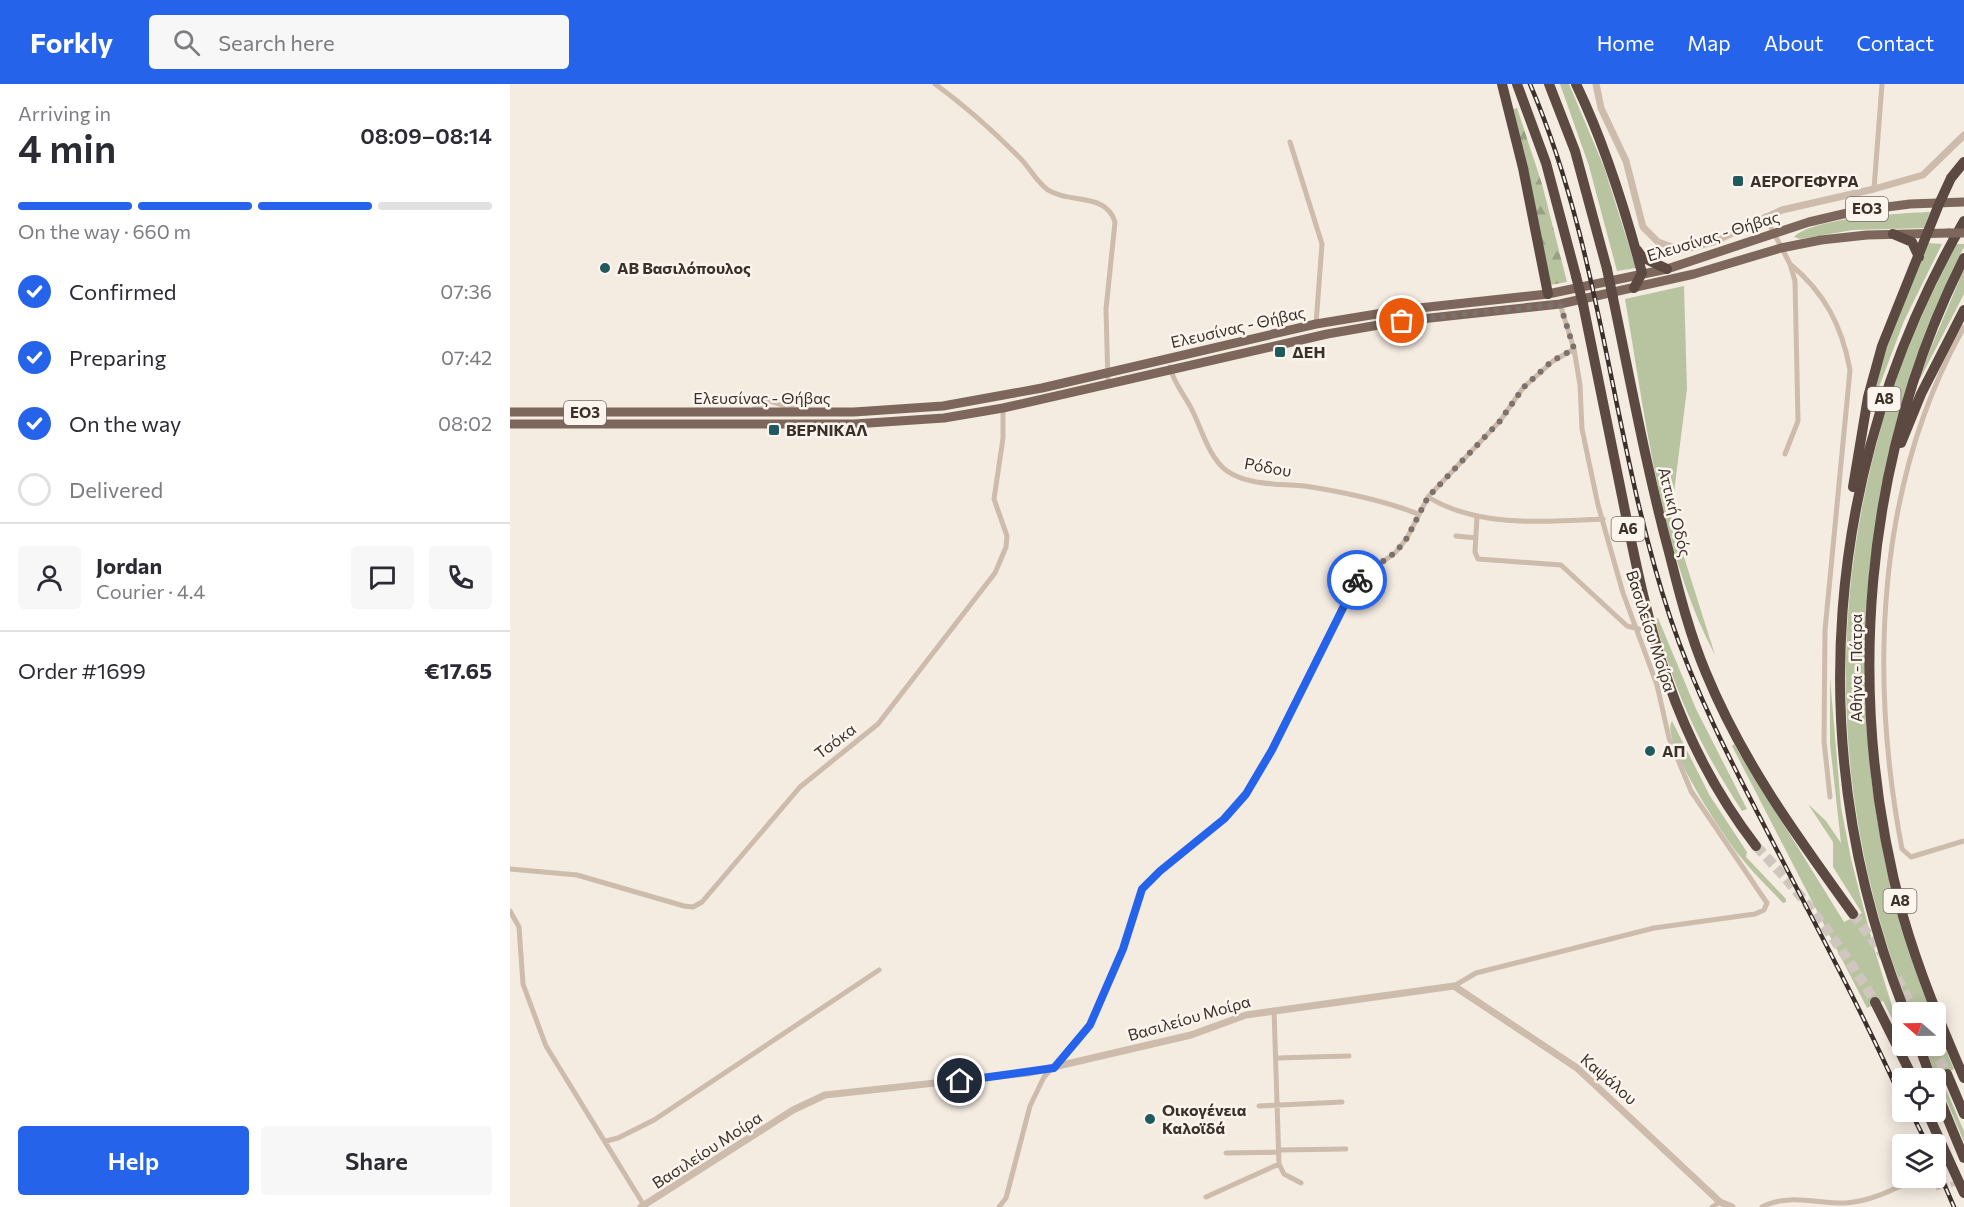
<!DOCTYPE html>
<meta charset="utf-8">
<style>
:root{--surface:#fff;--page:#f7f7f7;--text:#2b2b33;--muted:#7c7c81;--line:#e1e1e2;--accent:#2563eb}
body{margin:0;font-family:Commissioner,sans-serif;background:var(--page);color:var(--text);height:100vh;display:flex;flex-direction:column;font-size:22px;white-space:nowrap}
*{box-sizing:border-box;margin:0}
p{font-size:20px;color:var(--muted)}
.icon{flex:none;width:33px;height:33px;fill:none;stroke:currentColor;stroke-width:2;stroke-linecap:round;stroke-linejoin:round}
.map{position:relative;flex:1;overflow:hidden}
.details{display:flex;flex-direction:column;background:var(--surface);width:510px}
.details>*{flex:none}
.needle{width:39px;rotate:290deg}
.tools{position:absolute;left:1382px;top:918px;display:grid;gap:12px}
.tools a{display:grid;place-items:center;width:54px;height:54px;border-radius:6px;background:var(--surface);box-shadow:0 3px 15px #0003;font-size:30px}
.pin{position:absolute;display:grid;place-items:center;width:51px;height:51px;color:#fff;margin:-26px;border:3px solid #fff;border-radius:50%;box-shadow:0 2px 6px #0007}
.courier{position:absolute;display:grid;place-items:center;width:60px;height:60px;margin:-30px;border:4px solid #2563eb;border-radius:50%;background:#fff;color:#222;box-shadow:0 2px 8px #0007}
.head em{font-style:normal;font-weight:600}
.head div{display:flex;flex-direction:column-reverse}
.head{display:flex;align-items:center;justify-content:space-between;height:102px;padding:0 18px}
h1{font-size:39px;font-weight:600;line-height:45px}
.bar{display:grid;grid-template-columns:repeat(4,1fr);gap:9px 6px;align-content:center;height:72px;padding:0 18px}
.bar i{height:8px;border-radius:4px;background:var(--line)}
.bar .active{background:var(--accent)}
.bar p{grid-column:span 4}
.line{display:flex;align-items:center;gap:15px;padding:0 18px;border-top:2px solid var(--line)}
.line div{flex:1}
.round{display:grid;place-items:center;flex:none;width:63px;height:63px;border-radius:6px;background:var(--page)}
ol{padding:0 18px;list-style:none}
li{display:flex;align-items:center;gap:18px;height:66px}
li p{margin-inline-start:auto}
li .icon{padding:6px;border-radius:50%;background:var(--accent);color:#fff;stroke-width:4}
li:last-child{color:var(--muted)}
li i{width:33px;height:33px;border:3px solid var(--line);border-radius:50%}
.button{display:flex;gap:12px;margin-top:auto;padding:12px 18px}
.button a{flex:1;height:69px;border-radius:6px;background:var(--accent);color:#fff;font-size:24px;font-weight:600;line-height:69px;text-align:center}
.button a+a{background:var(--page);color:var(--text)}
header{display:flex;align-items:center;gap:36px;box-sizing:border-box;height:84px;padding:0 30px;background:var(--accent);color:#fff}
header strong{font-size:28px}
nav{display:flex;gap:33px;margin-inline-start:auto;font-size:21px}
.search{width:420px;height:54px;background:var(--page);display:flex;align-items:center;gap:15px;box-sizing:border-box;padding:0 21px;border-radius:6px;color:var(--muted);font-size:22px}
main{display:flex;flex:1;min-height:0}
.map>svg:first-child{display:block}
.grass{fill:#b8c4a0}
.forest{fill:url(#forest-firs)}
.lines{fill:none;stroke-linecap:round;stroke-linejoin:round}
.minor-tunnel{stroke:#cfc6bd;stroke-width:5;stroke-dasharray:5 2.5;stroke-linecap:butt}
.motorway-tunnel{stroke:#cfc6bd;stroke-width:10;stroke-dasharray:10 5;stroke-linecap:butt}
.minor{stroke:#cdbbac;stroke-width:5}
.tertiary{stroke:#cdbbac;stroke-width:7}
.primary{stroke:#7d675c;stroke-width:9}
.motorway{stroke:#5c4a42;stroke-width:10}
.rail-casing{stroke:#3b302b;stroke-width:4.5}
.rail{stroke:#fbf5ee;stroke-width:2;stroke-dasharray:7;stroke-linecap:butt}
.primary-bridge{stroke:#7d675c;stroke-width:9}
.motorway-bridge{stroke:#5c4a42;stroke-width:10}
.done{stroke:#7c716b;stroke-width:6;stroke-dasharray:0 10.8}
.route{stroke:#2563eb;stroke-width:8}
.poi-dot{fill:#1f5a5e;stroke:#fbf5ee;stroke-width:2}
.labels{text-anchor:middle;stroke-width:5;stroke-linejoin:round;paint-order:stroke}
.shield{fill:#fbf5ee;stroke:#756b66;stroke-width:1.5}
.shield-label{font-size:15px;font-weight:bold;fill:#3b302b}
.poi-label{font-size:16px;font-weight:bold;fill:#3b302b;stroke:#fbf5ee;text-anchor:start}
.street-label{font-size:16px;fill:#3b302b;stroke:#fbf5ee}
</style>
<header>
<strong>Forkly</strong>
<div class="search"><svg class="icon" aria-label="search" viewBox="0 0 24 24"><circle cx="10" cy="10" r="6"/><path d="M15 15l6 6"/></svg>Search here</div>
<nav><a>Home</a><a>Map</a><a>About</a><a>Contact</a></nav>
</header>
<main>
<section class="details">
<div class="head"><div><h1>4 min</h1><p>Arriving in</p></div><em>08:09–08:14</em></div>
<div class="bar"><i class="active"></i><i class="active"></i><i class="active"></i><i></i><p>On the way · 660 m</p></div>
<ol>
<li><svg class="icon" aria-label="check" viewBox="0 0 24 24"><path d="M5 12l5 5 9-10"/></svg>Confirmed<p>07:36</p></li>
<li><svg class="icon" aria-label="check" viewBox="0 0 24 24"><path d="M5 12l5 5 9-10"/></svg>Preparing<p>07:42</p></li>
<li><svg class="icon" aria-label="check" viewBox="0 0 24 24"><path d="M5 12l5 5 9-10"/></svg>On the way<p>08:02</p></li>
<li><i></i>Delivered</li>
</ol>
<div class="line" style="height:108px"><a class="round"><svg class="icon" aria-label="person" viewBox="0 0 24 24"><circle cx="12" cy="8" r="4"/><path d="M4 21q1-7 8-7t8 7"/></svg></a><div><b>Jordan</b><p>Courier · 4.4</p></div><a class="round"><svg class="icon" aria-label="chat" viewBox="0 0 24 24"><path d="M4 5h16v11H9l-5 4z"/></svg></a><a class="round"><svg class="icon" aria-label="phone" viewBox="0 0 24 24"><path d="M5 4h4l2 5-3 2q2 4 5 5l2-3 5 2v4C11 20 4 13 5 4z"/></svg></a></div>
<div class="line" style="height:78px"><div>Order #1699</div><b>€17.65</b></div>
<div class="button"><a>Help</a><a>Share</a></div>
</section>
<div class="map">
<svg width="1454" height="1123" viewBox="0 0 1454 1123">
<defs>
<pattern id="forest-firs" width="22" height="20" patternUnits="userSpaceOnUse" patternTransform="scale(1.5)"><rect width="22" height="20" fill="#b8c4a0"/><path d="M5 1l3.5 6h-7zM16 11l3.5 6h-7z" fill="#97a083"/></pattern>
</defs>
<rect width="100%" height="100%" fill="#f4ebe1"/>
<!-- grass -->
<path class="grass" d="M1050 0H1059L1094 83 1126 184 1107 187 1079 82Z
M1420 128 1414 144 1343 146 1290 155 1284 153C1302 134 1392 129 1420 128Z
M1418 159 1432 160 1394 237 1361 324 1368 285Z
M1446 160H1454V163C1335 400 1322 682 1421 928H1401C1321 727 1315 516 1381 310 1398 258 1422 209 1446 160Z
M1454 185V210L1410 295 1409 292Z
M1174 202 1177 305 1161 432 1205 571C1150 467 1135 330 1115 215Z
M1148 534 1186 625 1237 725 1232 727C1190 662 1165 610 1145 535Z
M1320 594 1331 723 1341 775 1363 861 1392 954 1373 917 1357 924 1222 662 1224 660 1334 838 1352 829 1323 783V758L1298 720 1316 737 1331 759 1320 660Z
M1162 637 1200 712 1237 768 1236 773 1276 815V818L1273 819C1258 803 1242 788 1229 771 1214 753 1149 655 1162 637Z
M1425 939 1444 985 1430 992 1454 1047V1058L1414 962H1425Z"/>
<!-- forest -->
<path class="forest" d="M1007 24 1032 100 1057 198 1040 201 1003 25Z"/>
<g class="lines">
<!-- minor-tunnel -->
<path class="minor-tunnel" d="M1426 1104 1451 1098"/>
<!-- motorway-tunnel -->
<path class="motorway-tunnel" d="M1246 762C1292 810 1331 861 1365 918
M1343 830 1375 873
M1387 894 1405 928
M1422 962 1437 990"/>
<!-- minor -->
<path class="minor" d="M425 0C454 21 482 46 508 72 519 82 526 98 538 106 560 120 596 108 605 138L596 225 598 301
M780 58 812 160 806 240
M1364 105 1372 0
M1255 132 1280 180 1285 197 1288 337 1275 370
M1280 180C1315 209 1332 242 1340 286L1315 546 1314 657 1320 713
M1454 243C1366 400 1359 591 1392 765L1401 773 1454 757
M660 283C664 301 676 312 683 328 692 346 699 374 717 387 740 403 775 399 801 403 838 409 873 416 908 430
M240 328 257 316 288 326
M918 413C968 444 1036 438 1093 435
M967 432 965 468 968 475 1051 481 1117 542 1129 545
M946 452 966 454
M0 785 67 791 174 822 183 823 192 818 290 703 368 640 485 489 496 463 497 452 484 415 493 354V324
M0 827 9 843 13 900 36 962 135 1123
M944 902 966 889 1144 844 1245 830 1254 826 1257 819 1181 707 1159 654 1147 601 1113 509 1088 421 1072 345 1070 301 1064 265 1050 220
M764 926 769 1080 774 1090 791 1099
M766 974 839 972
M749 1022 832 1018
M96 1057 108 1054 144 1036 369 886
M770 1066 836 1065
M716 1069 769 1068
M696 1113 769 1080
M489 1123 496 1114 520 1022 534 993 580 941 613 865 632 805 650 787 714 735 736 710 762 666 843 500 886 468 897 454 918 413 990 337 1013 304 1043 277 1064 265
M1202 1123 1210 1118
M1252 1123C1277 1109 1309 1120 1336 1119 1362 1117 1384 1105 1407 1094"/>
<!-- tertiary -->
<path class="tertiary" d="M1086 0 1091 24 1116 77 1133 143 1148 158 1171 166 1203 158 1272 126 1364 105 1413 91 1454 51
M131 1123 283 1026 315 1011 518 989 681 951 736 931 944 902 1067 984 1210 1118 1222 1123"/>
<!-- primary -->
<path class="primary" d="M0 328H344L433 322 532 304 806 240 891 226 1038 210 1157 185 1299 138 1346 127 1400 120 1454 118
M0 340H344L434 334 493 324 817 250 892 237 1050 220 1184 190 1271 164 1311 156 1357 151 1439 149"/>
<!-- motorway -->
<path class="motorway" d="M992 0 1013 84 1038 210
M1007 0 1036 79 1066 192
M1039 0 1065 67 1097 185
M1066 0C1095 60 1115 125 1132 189L1124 204
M1383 150 1402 158 1409 173
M1127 166 1132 173 1157 185
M1454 174C1352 377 1334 614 1393 832 1409 888 1431 941 1454 994
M1103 214C1121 300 1137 387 1160 472 1170 512 1180 551 1196 589 1232 677 1288 754 1343 830
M1073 220C1086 286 1100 351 1113 417 1139 547 1163 654 1246 762
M1391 359 1411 310 1454 226
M1343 403 1358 313 1372 262 1429 120 1441 94 1454 78
M1365 918 1403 994
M1395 928C1291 665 1313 382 1454 137
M1409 962 1421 994
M1437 990 1454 1030
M1425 1004 1454 1074
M1417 1028 1454 1109"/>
<!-- rail casing -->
<g class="rail-casing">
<path id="rail" d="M1020 0C1093 170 1102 359 1160 533 1185 608 1221 678 1257 747 1303 836 1351 925 1392 1016
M1401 1028 1417 1060
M1425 1079 1444 1123"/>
</g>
<!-- rail -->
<use href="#rail" class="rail"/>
<!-- primary-bridge -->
<path class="primary-bridge" d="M1439 149H1454"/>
<!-- motorway-bridge -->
<path class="motorway-bridge" d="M1097 185 1103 214
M1066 192 1073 220"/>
</g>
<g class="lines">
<!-- done -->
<path class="done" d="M847 496 886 468 897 454 918 413 990 337 1013 304 1042 277 1064 265 1050 220 892 237"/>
<!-- route -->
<path class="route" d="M450 997 544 984 580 941 613 865 632 805 650 787 714 735 736 710 762 666 847 496"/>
</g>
<!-- markers -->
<g class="poi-dot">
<rect x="1222" y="91" width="12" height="12" rx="3"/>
<circle cx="95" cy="184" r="6"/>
<rect x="764" y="262" width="12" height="12" rx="3"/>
<rect x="258" y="340" width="12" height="12" rx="3"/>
<circle cx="1140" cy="667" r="6"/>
<circle cx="640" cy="1035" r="6"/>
</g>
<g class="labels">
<!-- shield labels -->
<g class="shield">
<rect x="1336" y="113" width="42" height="24" rx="4.5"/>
<rect x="1357.5" y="303" width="33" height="24" rx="4.5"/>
<rect x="54" y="317" width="42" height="24" rx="4.5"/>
<rect x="1101.5" y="433" width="33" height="24" rx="4.5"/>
<rect x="1373.5" y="805" width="33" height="24" rx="4.5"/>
</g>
<g class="shield-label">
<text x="1357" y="130">ΕΟ3</text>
<text x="1374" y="320">Α8</text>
<text x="75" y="334">ΕΟ3</text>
<text x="1118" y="450">Α6</text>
<text x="1390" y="822">Α8</text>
</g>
<!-- poi labels -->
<g class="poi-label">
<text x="1240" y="103">ΑΕΡΟΓΕΦΥΡΑ</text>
<text x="107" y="190">ΑΒ Βασιλόπουλος</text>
<text x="782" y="274">ΔΕΗ</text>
<text x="276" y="352">ΒΕΡΝΙΚΑΛ</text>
<text x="1152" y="673">ΑΠ</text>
<text x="652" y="1032">Οικογένεια<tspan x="652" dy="18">Καλοϊδά</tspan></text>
</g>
<!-- street labels -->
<g class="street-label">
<text transform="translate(1203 152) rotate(-17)" y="6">Ελευσίνας - Θήβας</text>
<text transform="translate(728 243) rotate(-13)" y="6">Ελευσίνας - Θήβας</text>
<text x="252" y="320">Ελευσίνας - Θήβας</text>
<text transform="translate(758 383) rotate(10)" y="6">Ρόδου</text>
<text transform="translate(1165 428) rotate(76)" y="6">Αττική Οδός</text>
<text transform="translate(1141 547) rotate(72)" y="6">Βασιλείου Μοίρα</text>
<text transform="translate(1346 584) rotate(-90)" y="6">Αθήνα - Πάτρα</text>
<text transform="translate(325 657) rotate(-37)" y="6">Τσόκα</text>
<text transform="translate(679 934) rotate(-16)" y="6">Βασιλείου Μοίρα</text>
<text transform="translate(1099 995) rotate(41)" y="6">Καψάλου</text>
<text transform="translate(197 1066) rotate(-33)" y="6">Βασιλείου Μοίρα</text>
</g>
</g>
</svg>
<div class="tools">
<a><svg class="needle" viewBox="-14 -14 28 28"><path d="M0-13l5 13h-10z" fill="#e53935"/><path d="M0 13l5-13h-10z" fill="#7c7c81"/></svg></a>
<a><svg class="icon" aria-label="locate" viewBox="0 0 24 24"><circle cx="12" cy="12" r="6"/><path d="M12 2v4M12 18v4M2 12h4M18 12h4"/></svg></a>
<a><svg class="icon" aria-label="layers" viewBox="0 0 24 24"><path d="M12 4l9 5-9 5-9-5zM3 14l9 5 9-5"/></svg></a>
</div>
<div class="pin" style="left:892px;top:237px;background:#ea580c"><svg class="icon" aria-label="bag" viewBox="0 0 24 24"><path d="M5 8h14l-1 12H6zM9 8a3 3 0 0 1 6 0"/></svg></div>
<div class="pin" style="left:450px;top:997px;background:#1f2937"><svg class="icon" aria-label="home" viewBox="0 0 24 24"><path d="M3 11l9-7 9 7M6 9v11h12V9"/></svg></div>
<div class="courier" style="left:847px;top:496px"><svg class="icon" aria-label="bike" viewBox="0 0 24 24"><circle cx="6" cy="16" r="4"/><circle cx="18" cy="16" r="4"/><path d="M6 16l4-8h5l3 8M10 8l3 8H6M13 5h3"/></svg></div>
</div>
</main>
